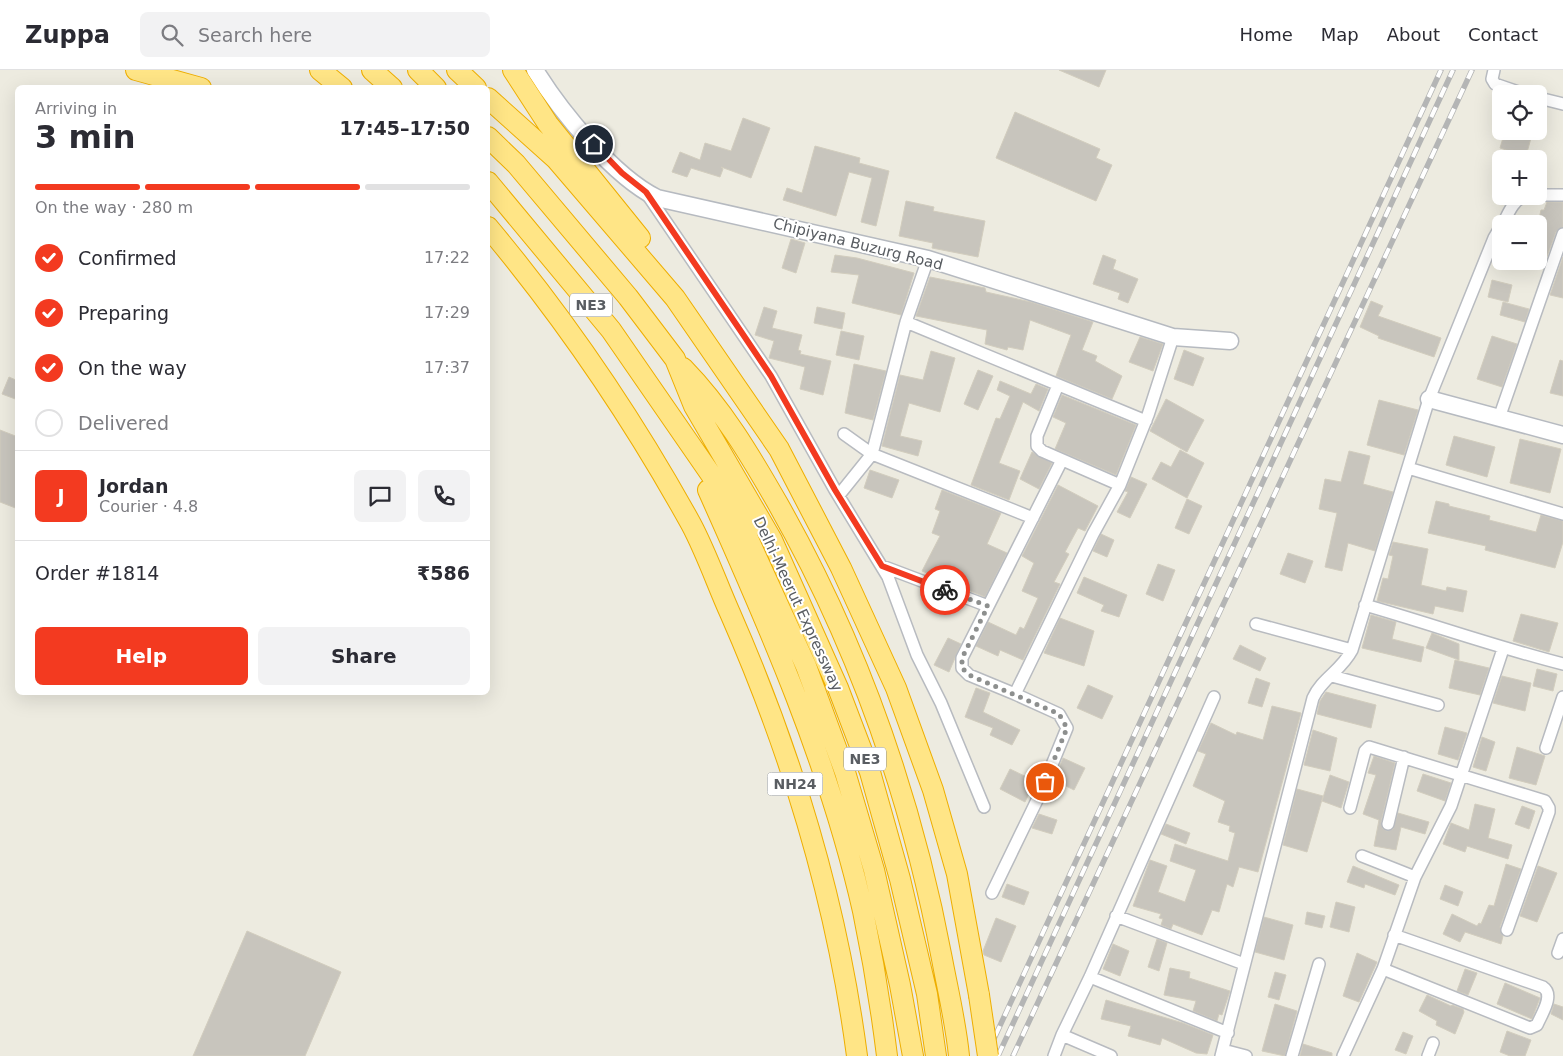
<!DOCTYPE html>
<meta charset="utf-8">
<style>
:root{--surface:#fff;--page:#f2f2f3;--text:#2b2b33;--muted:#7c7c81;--line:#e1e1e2;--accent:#f33a20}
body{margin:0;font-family:"DejaVu Sans",sans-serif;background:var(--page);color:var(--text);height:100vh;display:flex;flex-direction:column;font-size:19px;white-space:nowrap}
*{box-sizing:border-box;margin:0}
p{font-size:16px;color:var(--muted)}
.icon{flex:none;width:28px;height:28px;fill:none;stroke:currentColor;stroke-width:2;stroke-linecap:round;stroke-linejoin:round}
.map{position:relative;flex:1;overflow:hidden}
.panel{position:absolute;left:15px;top:15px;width:475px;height:610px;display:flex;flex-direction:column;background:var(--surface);border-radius:8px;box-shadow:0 5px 20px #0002}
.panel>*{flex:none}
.buttons{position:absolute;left:1492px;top:15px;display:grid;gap:10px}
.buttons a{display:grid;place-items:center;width:55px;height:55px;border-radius:8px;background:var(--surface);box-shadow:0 5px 20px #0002;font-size:25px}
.pin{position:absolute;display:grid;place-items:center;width:42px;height:42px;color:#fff;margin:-21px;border:2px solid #fff;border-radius:50%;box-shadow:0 1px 5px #0007}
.courier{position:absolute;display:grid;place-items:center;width:50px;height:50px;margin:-25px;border:4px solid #f33a20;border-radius:50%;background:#fff;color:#222;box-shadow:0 1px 6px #0007}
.headline em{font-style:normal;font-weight:600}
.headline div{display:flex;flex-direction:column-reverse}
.headline{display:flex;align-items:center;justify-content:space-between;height:85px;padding:0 20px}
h1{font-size:32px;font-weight:600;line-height:38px}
.bar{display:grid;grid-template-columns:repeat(4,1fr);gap:8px 5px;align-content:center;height:60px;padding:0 20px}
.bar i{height:6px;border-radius:4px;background:var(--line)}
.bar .active{background:var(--accent)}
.bar p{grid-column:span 4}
.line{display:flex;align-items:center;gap:12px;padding:0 20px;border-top:1px solid var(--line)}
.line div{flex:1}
.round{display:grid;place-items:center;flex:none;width:52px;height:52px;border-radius:8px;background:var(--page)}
ol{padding:0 20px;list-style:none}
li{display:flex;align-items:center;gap:15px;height:55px}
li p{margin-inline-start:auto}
li .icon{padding:5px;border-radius:50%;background:var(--accent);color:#fff;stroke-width:4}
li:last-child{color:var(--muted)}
li i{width:28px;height:28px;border:2px solid var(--line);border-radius:50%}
.cta{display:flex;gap:10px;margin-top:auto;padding:10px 20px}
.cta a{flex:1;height:58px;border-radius:8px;background:var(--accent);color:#fff;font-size:20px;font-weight:600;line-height:58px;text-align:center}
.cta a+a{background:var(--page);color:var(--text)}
header{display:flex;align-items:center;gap:30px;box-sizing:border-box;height:70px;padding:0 25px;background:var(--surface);border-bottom:1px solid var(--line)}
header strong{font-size:24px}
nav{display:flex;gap:28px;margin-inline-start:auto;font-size:18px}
.search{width:350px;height:45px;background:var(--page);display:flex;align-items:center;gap:12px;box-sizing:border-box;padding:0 18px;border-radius:8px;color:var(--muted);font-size:19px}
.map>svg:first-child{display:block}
.building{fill:#c8c5bd;stroke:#d2cdbe}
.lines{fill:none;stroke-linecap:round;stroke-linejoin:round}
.street-casing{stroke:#b8bbc0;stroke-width:14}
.secondary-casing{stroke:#b6bac0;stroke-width:19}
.highway-casing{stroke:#eeae00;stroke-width:22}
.street{stroke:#fff;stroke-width:11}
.secondary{stroke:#fff;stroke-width:16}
.highway{stroke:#ffe586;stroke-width:20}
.rail-casing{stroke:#b4b5b5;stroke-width:5.5}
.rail{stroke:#fff;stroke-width:4;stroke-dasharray:11;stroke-linecap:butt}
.highway-bridge-casing{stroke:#eeae00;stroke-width:22;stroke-linecap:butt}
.highway-bridge{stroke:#ffe586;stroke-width:20}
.done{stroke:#8d8f8e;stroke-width:5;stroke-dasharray:0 9}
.route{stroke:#f33a20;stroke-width:6}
.labels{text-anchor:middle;stroke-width:4;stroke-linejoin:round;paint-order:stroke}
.shield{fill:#fff;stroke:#8b8e91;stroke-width:1}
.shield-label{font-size:14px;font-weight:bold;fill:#595d62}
.street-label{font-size:15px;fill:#595d62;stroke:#fff}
</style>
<header>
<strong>Zuppa</strong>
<div class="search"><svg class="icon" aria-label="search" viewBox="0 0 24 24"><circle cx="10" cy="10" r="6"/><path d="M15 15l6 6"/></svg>Search here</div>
<nav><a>Home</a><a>Map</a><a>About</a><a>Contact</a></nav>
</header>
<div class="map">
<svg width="1563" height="986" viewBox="0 0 1563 986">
<rect width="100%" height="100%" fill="#edebe0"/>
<!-- building -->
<path class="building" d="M1059 0H1106L1099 17Z
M1015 42 1100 79 1096 88 1112 95 1096 131 996 88Z
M743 48 770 58 751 108 721 97 723 99 720 107 691 98 687 107 672 102 680 82 700 90 705 73 731 81Z
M1505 61H1533L1526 86 1500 78Z
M815 76 860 88 859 93 889 101 876 156 861 152 872 108 849 102 836 146 783 130 787 118 802 123Z
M906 131 934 137 933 141 985 151 978 187 932 178 933 173 899 166Z
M1547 132H1563V157L1556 162 1545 192 1539 190V149L1541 140H1544Z
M791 169 805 173 796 203 782 198Z
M835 185 857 188 914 203 901 245 852 233 859 205 831 202Z
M1103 185 1116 190 1113 199 1138 209 1128 233 1118 229 1120 223 1093 214Z
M1563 187V228L1550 225Z
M930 207 985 218 986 222 1031 232 1093 252 1082 280 1097 286 1095 291 1122 306 1112 329 1056 306 1071 265 1030 250 1023 280 1008 277 1007 280 985 274 987 260 916 246Z
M1492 210 1512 215 1508 232 1488 227Z
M1371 231 1383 236 1378 246 1441 268 1434 287 1378 268 1379 266 1360 257Z
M1503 232 1529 239 1525 252 1500 245Z
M764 237 777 241 772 258 802 265 798 280 801 281 800 284 831 291 823 325 800 319 805 297 769 288 774 271 755 265Z
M817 237 845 243 842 259 814 253Z
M841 261 864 266 859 290 836 285Z
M1492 266 1517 274 1502 317 1477 309Z
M1140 267 1163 274 1153 301 1129 292Z
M1184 280 1204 288 1193 316 1174 309Z
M931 281 955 288 940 342 909 333 900 366 922 371 918 386 882 376 900 305 923 310Z
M1560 290 1563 291V326L1550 323Z
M854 294 886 301 873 350 845 343Z
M978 300 993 306 978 340 964 334Z
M9 307 18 311V330L2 324Z
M1000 311 1031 324 1036 314 1048 319 1039 341 1023 332 999 393 1020 401 1009 430 971 415 996 348 1000 349 1010 326 997 320Z
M1062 325 1136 355 1116 405 1055 379 1066 353 1053 347Z
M1166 329 1204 350 1187 382 1150 361Z
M1379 330 1418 340 1404 385 1367 375Z
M0 360 18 367V439L0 432Z
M1454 366 1495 377 1487 407 1446 395Z
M1520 369 1561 379 1550 423 1510 413Z
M1180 380 1204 393 1187 428 1152 409 1161 392 1171 397Z
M1349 381 1370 386 1363 414 1393 422 1375 481 1348 473 1342 501 1325 497 1337 443 1319 439 1325 409 1341 412Z
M1032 382 1052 393 1039 419 1020 409Z
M870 400 899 410 892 428 864 418Z
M1131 407 1147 414 1130 448 1117 442 1128 422 1125 421Z
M1058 415 1098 436 1085 461 1078 458 1065 482 1069 484 1054 512 1060 514 1023 590 1000 580 998 586 976 576 988 552 1016 565 1020 557 1024 559 1038 528 1022 521 1034 493 1022 486Z
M942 420 1001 443 987 474 1007 483 985 527 922 501 940 466 932 463 940 441 935 439Z
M1187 429 1202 436 1189 464 1175 458Z
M1436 431 1449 434V436L1490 446 1489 450 1536 462 1541 445 1563 451V472L1555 498 1485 480 1486 476 1428 463Z
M1101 464 1114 470 1107 487 1093 481Z
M1393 472 1428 479 1421 515 1446 521 1447 517 1467 521 1463 542 1435 536 1433 544 1377 531 1383 508 1388 509 1393 486 1389 485Z
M1288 483 1313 491 1305 513 1280 504Z
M1158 494 1175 500 1163 531 1146 524Z
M1084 507 1127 525 1119 547 1101 541 1104 535 1077 523Z
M1521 544 1558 553 1549 582 1513 571Z
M1371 545 1396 552 1392 569 1424 577 1421 592 1362 578Z
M1060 548 1094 561 1084 596 1044 583Z
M1432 563 1459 574V590L1426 578Z
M948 568 961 574 949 602 934 595Z
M1240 575 1266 588 1260 601 1233 589Z
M1455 590 1489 598 1480 625 1449 618Z
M1537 599 1557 604 1553 621 1533 616Z
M1502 606 1531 613 1525 641 1493 633Z
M1256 608 1270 613 1262 637 1248 633Z
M1088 615 1113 626 1102 649 1077 638Z
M976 618 990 623 983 642 1020 660 1012 675 990 665 993 658 965 647Z
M1326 622 1376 635 1371 658 1317 644 1320 631Z
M1272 636 1301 643 1258 802 1239 797 1233 817 1227 814 1219 842 1212 840 1202 865 1173 854 1171 859 1161 855 1163 849 1159 848 1161 844 1133 836 1150 790 1167 796 1158 822 1185 832 1196 800 1170 791 1175 774 1228 791 1235 763 1229 761 1230 756 1218 752 1225 731 1193 716 1206 684 1198 681 1211 653 1236 665 1237 662 1263 670Z
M1445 657 1467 663 1458 690 1438 684Z
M1313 660 1337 668 1330 701 1304 695Z
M1482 667 1495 672 1486 701 1473 697Z
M1517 677 1545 686 1536 715 1509 708Z
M1374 686 1395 693 1381 752 1383 759 1387 761 1393 759 1398 743 1429 752 1425 764 1401 757 1396 780 1374 776 1379 750 1363 744 1376 705 1368 703Z
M1063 688 1085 698 1074 720 1054 710Z
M1010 699 1035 711 1025 732 1000 719Z
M1423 704 1451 713 1445 731 1417 721Z
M1330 705 1349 712 1341 738 1322 731Z
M1297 719 1323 726 1307 782 1283 775Z
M1475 734 1495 739 1488 768 1512 775 1508 789 1467 776 1465 782 1443 774 1451 753 1469 760Z
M1522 736 1535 741 1529 759 1515 754Z
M1039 744 1057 750 1052 764 1032 758Z
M1166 754 1190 763 1186 774 1161 764Z
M1506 794 1521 799 1500 857 1503 866 1501 874 1465 862 1460 872 1443 864 1452 844 1477 856 1479 853 1481 854 1489 835 1494 836Z
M1353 796 1399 815 1395 825 1365 814 1364 818 1347 812Z
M1538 796 1557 803 1537 852 1520 846Z
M1007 814 1029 822 1024 835 1002 827Z
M1445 815 1463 822 1458 836 1440 829Z
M1336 832 1355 837 1349 862 1330 857Z
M1307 842 1325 846 1322 858 1305 854Z
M1264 847 1293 855 1284 890 1255 882Z
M996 848 1016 856 1001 892 984 885 983 881Z
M247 861 341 902 305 986H193Z
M1157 869 1167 873 1159 901 1148 897Z
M1113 874 1129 881 1120 906 1103 899Z
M1357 883 1377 892 1359 932 1343 926Z
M1170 898 1190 902 1189 908 1230 921 1222 945 1219 944 1217 951 1193 941 1196 931 1164 925Z
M1465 899 1477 903 1468 925 1457 921Z
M1275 902 1286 905 1279 930 1268 927Z
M1505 913 1540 928 1532 949 1497 934Z
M1427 925 1451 936 1452 935 1463 939 1464 942 1455 964 1436 955 1437 951 1419 941Z
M1106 930 1183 953 1213 965 1207 984 1196 983 1162 968 1160 975 1128 966 1131 956 1101 949Z
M1275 934 1297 941 1285 986 1262 981Z
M1554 934 1563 937V950L1551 944Z
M1507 961 1531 970 1525 986H1510L1500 982Z
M1403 962 1413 966 1406 984 1395 980Z
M1303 974 1332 983V986H1300Z"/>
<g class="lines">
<!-- street casing -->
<g class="street-casing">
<path id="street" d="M1494 0 1492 9 1495 14 1524 24
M1539 28 1563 34
M647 124 771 306 835 420 888 507 917 585 941 633 984 737
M1539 125H1563
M1503 154C1508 144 1513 130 1525 126
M906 252 1146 351
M1058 315 1037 366V376L1042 381 1120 415
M1499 348 1563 164
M844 364 872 384 1033 448
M1408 398 1563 444
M839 425 872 384 906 252 928 189
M882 496 988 536
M1365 535C1431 554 1496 577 1563 594
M1256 554 1352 580
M1332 606 1438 635
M1015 624 969 605 962 598V588L1062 390
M1546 678 1563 627
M1350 738 1365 681 1369 677 1545 731 1549 738V742L1507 860
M1388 754 1404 687
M1362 786 1415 807
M992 823 1040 724 1067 658 1059 644 1015 624 1093 464 1120 415 1148 345 1173 267
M1116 846 1244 894
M1558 883 1563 869
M1383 899 1530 958 1537 955C1541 945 1555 925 1543 917L1394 865
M1090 907 1228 963
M1062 965 1111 986
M1223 980 1246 986
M1054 986 1062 965 1090 907 1214 627
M1221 986 1313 628C1322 608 1341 601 1352 580L1429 329 1494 168 1501 156
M1292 986 1319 894
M1343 986 1383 899 1415 807 1451 736 1503 579
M1428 986 1433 973"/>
</g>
<!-- secondary casing -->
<g class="secondary-casing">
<path id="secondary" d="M535 0C561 42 613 106 657 128L928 189 1173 267 1230 271
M1429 329 1563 365"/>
</g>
<!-- highway casing -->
<g class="highway-casing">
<path id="highway" d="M136 0 201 18
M320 0 342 18
M372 0 392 18
M418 0 436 18
M457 0 476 18
M513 0 548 54 640 168
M488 28 556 89 675 228 779 379 841 498 896 618 933 720 957 804 979 925
M488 67 516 94 628 227 675 289 694 336 772 470 838 618 870 702 900 809 927 924 936 986
M488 112 611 260 714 409 744 460 806 596 845 702 874 800 900 915 913 986
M488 157C565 249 633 349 691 454 706 482 717 514 730 543 792 684 837 833 857 986
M683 298C722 338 750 385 778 434 858 575 912 730 942 889 948 921 956 954 959 986
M708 420C769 556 830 695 863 841 873 889 881 937 887 986"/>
</g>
<!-- street -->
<use href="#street" class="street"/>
<!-- secondary -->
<use href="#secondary" class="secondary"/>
<!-- highway -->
<use href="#highway" class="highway"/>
<!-- rail casing -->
<g class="rail-casing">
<path id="rail" d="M986 986 1441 0
M998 986 1453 0
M1013 986 1472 0"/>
</g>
<!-- rail -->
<use href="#rail" class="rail"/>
<!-- highway-bridge casing -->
<g class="highway-bridge-casing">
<path id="highway-bridge" d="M979 925 988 986"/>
</g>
<!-- highway-bridge -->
<use href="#highway-bridge" class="highway-bridge"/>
</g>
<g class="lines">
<!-- done -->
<path class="done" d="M945 520 988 536 962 588V598L969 605 1059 644 1067 658 1045 712"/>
<!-- route -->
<path class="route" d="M594 74 622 103 646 122 740 260 771 306 835 420 882 496 945 520"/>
</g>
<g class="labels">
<!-- shield labels -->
<g class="shield">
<rect x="570" y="223.5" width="42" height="23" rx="4"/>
<rect x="844" y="677.5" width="42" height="23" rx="4"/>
<rect x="767.5" y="702.5" width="55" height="23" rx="4"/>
</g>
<g class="shield-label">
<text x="591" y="240">NE3</text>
<text x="865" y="694">NE3</text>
<text x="795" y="719">NH24</text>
</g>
<!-- street labels -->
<g class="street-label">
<text transform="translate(858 174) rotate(14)" y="5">Chipiyana Buzurg Road</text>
<text transform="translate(798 534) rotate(65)" y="5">Delhi-Meerut Expressway</text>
</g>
</g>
</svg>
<div class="buttons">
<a><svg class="icon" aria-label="locate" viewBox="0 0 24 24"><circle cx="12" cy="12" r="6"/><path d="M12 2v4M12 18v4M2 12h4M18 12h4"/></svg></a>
<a>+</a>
<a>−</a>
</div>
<div class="pin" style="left:1045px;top:712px;background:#ea580c"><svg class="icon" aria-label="bag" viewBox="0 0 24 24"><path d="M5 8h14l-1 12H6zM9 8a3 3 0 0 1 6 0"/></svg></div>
<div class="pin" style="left:594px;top:74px;background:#1f2937"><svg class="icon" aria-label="home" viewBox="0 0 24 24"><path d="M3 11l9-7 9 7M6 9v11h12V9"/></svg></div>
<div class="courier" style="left:945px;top:520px"><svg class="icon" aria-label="bike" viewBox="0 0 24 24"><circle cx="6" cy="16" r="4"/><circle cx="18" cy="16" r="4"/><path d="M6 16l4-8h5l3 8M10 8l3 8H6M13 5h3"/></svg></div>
<section class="panel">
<div class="headline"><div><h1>3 min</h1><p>Arriving in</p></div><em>17:45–17:50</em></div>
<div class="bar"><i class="active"></i><i class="active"></i><i class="active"></i><i></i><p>On the way · 280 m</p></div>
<ol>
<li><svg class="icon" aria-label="check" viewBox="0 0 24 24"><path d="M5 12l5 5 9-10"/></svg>Confirmed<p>17:22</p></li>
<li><svg class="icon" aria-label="check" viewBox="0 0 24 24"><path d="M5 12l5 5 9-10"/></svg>Preparing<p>17:29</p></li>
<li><svg class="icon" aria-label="check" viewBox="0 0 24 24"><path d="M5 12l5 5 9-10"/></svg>On the way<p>17:37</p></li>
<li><i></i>Delivered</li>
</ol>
<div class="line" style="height:90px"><b class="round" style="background:var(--accent);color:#fff">J</b><div><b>Jordan</b><p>Courier · 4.8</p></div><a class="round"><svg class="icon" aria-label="chat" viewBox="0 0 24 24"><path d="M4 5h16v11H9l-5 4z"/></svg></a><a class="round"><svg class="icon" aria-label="phone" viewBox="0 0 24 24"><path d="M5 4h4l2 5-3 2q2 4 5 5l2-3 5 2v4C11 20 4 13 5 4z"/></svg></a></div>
<div class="line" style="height:65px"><div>Order #1814</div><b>₹586</b></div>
<div class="cta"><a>Help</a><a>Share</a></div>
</section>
</div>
